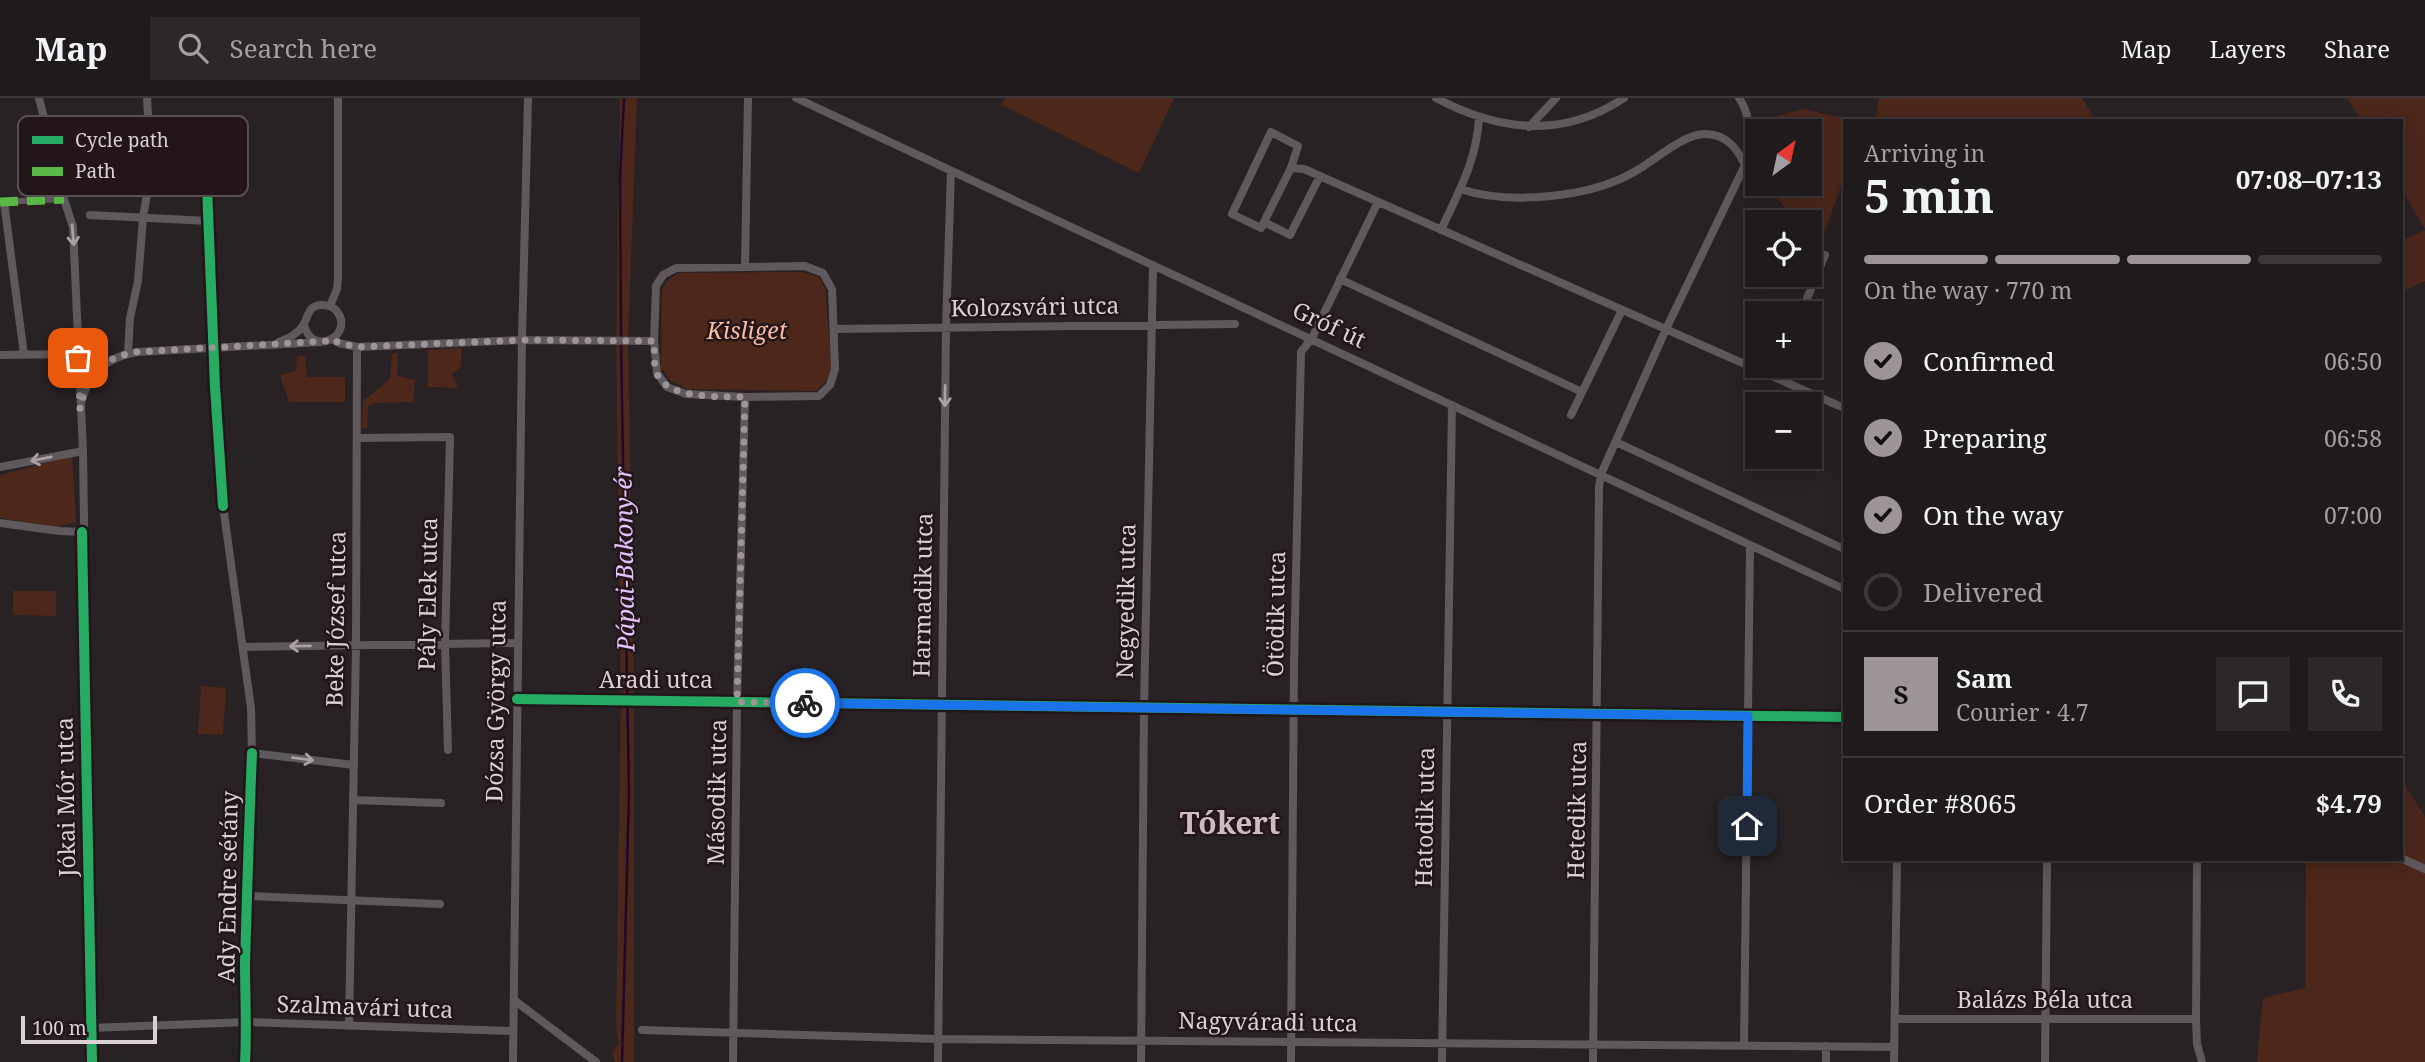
<!DOCTYPE html>
<meta charset="utf-8">
<style>
:root{--surface:#1f1a1b;--page:#2c2728;--text:#f1f3f6;--muted:#a1a1a3;--line:#3c383a;--accent:#9c9496}
body{margin:0;font-family:"Noto Serif",serif;background:var(--page);color:var(--text);height:100vh;display:flex;flex-direction:column;font-size:26px;white-space:nowrap}
*{box-sizing:border-box;margin:0}
p{font-size:23px;color:var(--muted)}
.icon{flex:none;width:38px;height:38px;fill:none;stroke:currentColor;stroke-width:2;stroke-linecap:round;stroke-linejoin:round}
.map{position:relative;flex:1;overflow:hidden}
.details{position:absolute;left:1843px;top:21px;width:560px;height:742px;display:flex;flex-direction:column;background:var(--surface);border-radius:0px;box-shadow:0 4px 18px #0003,0 0 0 2px var(--line)}
.details>*{flex:none}
.needle{width:46px;rotate:33deg}
.buttons{position:absolute;left:1745px;top:21px;display:grid;gap:14px}
.buttons a{display:grid;place-items:center;width:77px;height:77px;border-radius:0px;background:var(--surface);box-shadow:0 4px 18px #0003,0 0 0 2px var(--line);font-size:35px}
.scale{position:absolute;left:21px;bottom:18px;width:136px;box-sizing:border-box;padding-left:7px;border:4px solid #dad1d4;border-top:0;font-size:19px;line-height:24px;white-space:nowrap;color:#dad1d4;-webkit-text-stroke:5px #22161a;paint-order:stroke}
.pin{position:absolute;display:grid;place-items:center;width:60px;height:60px;color:#fff;margin:-30px;border-radius:14px;box-shadow:0 4px 10px #0006}
.courier{position:absolute;display:grid;place-items:center;width:70px;height:70px;margin:-35px;border:5px solid #1a73e8;border-radius:50%;background:#fff;color:#222;box-shadow:0 2px 9px #0007}
.summary em{font-style:normal;font-weight:700}
.summary div{display:flex;flex-direction:column-reverse}
.summary{display:flex;align-items:center;justify-content:space-between;height:119px;padding:0 21px}
h1{font-size:46px;font-weight:700;line-height:52px}
.bar{display:grid;grid-template-columns:repeat(4,1fr);gap:10px 7px;align-content:center;height:84px;padding:0 21px}
.bar i{height:9px;border-radius:5px;background:var(--line)}
.bar .on{background:var(--accent)}
.bar p{grid-column:span 4}
.line{display:flex;align-items:center;gap:18px;padding:0 21px;border-top:2px solid var(--line)}
.line div{flex:1}
.round{display:grid;place-items:center;flex:none;width:74px;height:74px;border-radius:0px;background:var(--page)}
ol{padding:0 21px;list-style:none}
li{display:flex;align-items:center;gap:21px;height:77px}
li p{margin-inline-start:auto}
li .icon{padding:7px;border-radius:50%;background:var(--accent);color:#111;stroke-width:4}
li:last-child{color:var(--muted)}
li i{width:38px;height:38px;border:4px solid var(--line);border-radius:50%}
header{display:flex;align-items:center;gap:42px;box-sizing:border-box;height:98px;padding:0 35px;background:var(--surface);border-bottom:2px solid var(--line)}
header strong{font-size:33px}
nav{display:flex;gap:38px;margin-inline-start:auto;font-size:24px}
.search{width:490px;height:63px;background:var(--page);display:flex;align-items:center;gap:18px;box-sizing:border-box;padding:0 24px;border-radius:0px;color:var(--muted);font-size:26px}
.map>svg:first-child{display:block}
.green{fill:#4c271a}
.lines{fill:none;stroke-linecap:round;stroke-linejoin:round}
.stream{stroke:#20092c;stroke-width:2.5}
.pedestrian{stroke:#5f585d;stroke-width:6}
.minor{stroke:#5f585d;stroke-width:8}
.quiet{stroke:#58b947;stroke-width:9;stroke-dasharray:18 9;stroke-linecap:butt}
.cycleway-casing{stroke:#22161a;stroke-width:15}
.cycleway{stroke:#26ab63;stroke-width:10}
.oneway{stroke:#a9a1a4}
.done{stroke:#9c9496;stroke-width:7;stroke-dasharray:0 12.6}
.route{stroke:#1a73e8;stroke-width:9}
.labels{text-anchor:middle;stroke-width:5;stroke-linejoin:round;paint-order:stroke}
.street-label{font-size:23px;fill:#dad1d4;stroke:#22161a}
.park-label{font-size:23px;font-style:italic;fill:#fcbaa0;stroke:#22161a}
.water-label{font-size:24px;font-style:italic;fill:#e4c3fb;stroke:#22161a}
.district-label{font-size:30px;font-weight:bold;fill:#cebcc2;stroke:#22161a}
.key{fill:#22161a;stroke:#594e52;stroke-width:2}
.key-label{font-size:19px;fill:#dad1d4}
</style>
<header>
<strong>Map</strong>
<div class="search"><svg class="icon" aria-label="search" viewBox="0 0 24 24"><circle cx="10" cy="10" r="6"/><path d="M15 15l6 6"/></svg>Search here</div>
<nav><a>Map</a><a>Layers</a><a>Share</a></nav>
</header>
<div class="map">
<svg width="2425" height="964" viewBox="0 0 2425 964">
<rect width="100%" height="100%" fill="#292224"/>
<!-- green -->
<path class="green" d="M620 0H637L628 242 634 601V964H615L612 955 619 945 616 929 621 603 616 242Z
M1005 0H1174L1139 75 1002 7Z
M1879 0H2082L2096 23H1875Z
M2347 0H2425V131L2401 91V23H2361Z
M1802 11 1858 23H1844V81L1822 140 1810 132V124H1798C1786 113 1776 101 1769 86H1810V33H1758L1757 24Z
M2425 132V183L2401 194V143Z
M802 174 819 179 825 191 832 272 826 283 816 293 687 291 671 283 661 270 662 191 668 182 678 175Z
M461 250V269L452 276 458 290 428 289V252Z
M398 255 397 278 415 282 413 304 374 305 368 309 367 330H362L363 303 390 281 392 256Z
M297 258H305L307 279H345V304H289L280 277 296 273Z
M72 358 76 424 55 429 0 420V377Z
M13 493H56V518L13 517Z
M201 588 226 590 223 637 198 636Z
M2405 687 2425 719V964H2257L2263 900 2305 890 2306 761H2401V690Z"/>
<g class="lines">
<!-- stream -->
<path class="stream" d="M621 240 620 79 624 0
M621 246 629 694 622 964"/>
<!-- pedestrian -->
<path class="pedestrian" d="M0 104 64 101"/>
<!-- minor -->
<path class="minor" d="M39 0 64 101 73 129 83 353 92 964
M796 0 1844 491
M1436 0C1498 33 1563 41 1624 0
M1529 29 1556 0
M1271 34 1298 48 1291 70 1261 130 1232 116Z
M1291 70 1304 71 1844 310
M1460 91C1509 107 1589 100 1634 74 1654 63 1683 36 1705 36 1726 36 1737 50 1745 67
M4 104 24 257
M90 117 209 123
M1264 124 1290 137 1320 78
M1441 132C1459 93 1477 62 1479 19
M805 168 823 175 832 191 835 271 830 287 819 298 745 299 686 296 667 289 657 275 654 243 656 188 663 177 676 170Z
M745 169 748 0
M1340 181 1582 294
M330 208 337 191 338 180V0
M1801 215 1825 157
M836 231 1235 226
M332 241 339 245 357 249 522 242 654 243
M279 244C287 241 297 236 302 229 309 220 307 206 323 207 329 207 335 210 338 215 353 237 313 260 304 227
M128 256 130 220 138 183 143 120 151 72 147 0
M0 257 70 256 77 260
M1775 279 1780 268
M82 302C90 273 108 259 137 254L321 244
M1571 317 1622 212
M357 340 450 339 445 547 448 652
M1616 344 1844 451
M0 369 83 353
M223 408 251 610 252 655 354 667
M0 425 59 433 82 434
M244 549 518 545
M517 601 1844 619
M353 702 441 705
M2401 760 2425 771
M2197 761 2196 921 2197 946 2202 964
M247 798 440 806
M514 902 596 964
M1895 921H2196
M349 928 356 548 357 249
M90 930 248 924 513 933
M642 932 938 941 1894 949
M1744 948 1750 447
M1826 948V964
M513 964 522 242 528 0
M733 964 737 604 745 299
M938 964 946 229 951 73
M1141 964 1144 610 1153 169
M1291 964 1294 565 1301 254 1312 240 1378 104
M1442 964 1452 307
M1593 964 1599 389 1601 376 1666 231 1745 67C1750 45 1753 20 1739 0
M1894 964 1897 761
M2045 964 2047 761"/>
<!-- quiet -->
<path class="quiet" d="M0 104 64 101"/>
<!-- cycleway casing -->
<g class="cycleway-casing">
<path id="cycleway" d="M206 63 215 289 223 408
M82 434 92 964
M517 601 1844 619
M245 964C247 931 245 899 245 866 247 796 249 725 252 655"/>
</g>
<!-- cycleway -->
<use href="#cycleway" class="cycleway"/>
</g>
<!-- one-way arrows -->
<defs><path id="oneway-shaft" d="M-6 0H5M1.5-3L5.5 0L1.5 3" fill="none" stroke-width="1.6" stroke-linecap="round" stroke-linejoin="round" transform="scale(1.75)"/></defs>
<g class="oneway">
<use href="#oneway-shaft" transform="translate(73 137) rotate(85)"/>
<use href="#oneway-shaft" transform="translate(945 298) rotate(91)"/>
<use href="#oneway-shaft" transform="translate(41 361) rotate(169)"/>
<use href="#oneway-shaft" transform="translate(300 548) rotate(179)"/>
<use href="#oneway-shaft" transform="translate(303 661) rotate(7)"/>
</g>
<g class="lines">
<!-- done -->
<path class="done" d="M78 260 80 311C87 276 100 260 137 254L327 243 332 241 339 245 357 249 522 242 654 243C655 252 653 267 657 276 669 302 720 298 745 299L737 604 805 605"/>
<!-- route -->
<path class="route" d="M805 605 1748 618 1747 728"/>
</g>
<g class="labels">
<!-- street labels -->
<g class="street-label">
<text transform="translate(1035 209) rotate(-1)" y="8">Kolozsvári utca</text>
<text transform="translate(1329 227) rotate(25)" y="8">Gróf út</text>
<text transform="translate(428 496) rotate(-89)" y="8">Pály Elek utca</text>
<text transform="translate(923 497) rotate(-89)" y="8">Harmadik utca</text>
<text transform="translate(1126 503) rotate(-89)" y="8">Negyedik utca</text>
<text transform="translate(1276 516) rotate(-89)" y="8">Ötödik utca</text>
<text transform="translate(336 521) rotate(-89)" y="8">Beke József utca</text>
<text x="656" y="590">Aradi utca</text>
<text transform="translate(496 603) rotate(-89)" y="8">Dózsa György utca</text>
<text transform="translate(717 694) rotate(-89)" y="8">Második utca</text>
<text transform="translate(66 699) rotate(-91)" y="8">Jókai Mór utca</text>
<text transform="translate(1577 712) rotate(-89)" y="8">Hetedik utca</text>
<text transform="translate(1425 719) rotate(-89)" y="8">Hatodik utca</text>
<text transform="translate(228 789) rotate(-89)" y="8">Ady Endre sétány</text>
<text x="2045" y="910">Balázs Béla utca</text>
<text transform="translate(365 909) rotate(2)" y="8">Szalmavári utca</text>
<text transform="translate(1268 924) rotate(1)" y="8">Nagyváradi utca</text>
</g>
<!-- park labels -->
<g class="park-label">
<text x="747" y="241">Kisliget</text>
</g>
<!-- water labels -->
<g class="water-label">
<text transform="translate(625 461) rotate(-91)" y="8">Pápai-Bakony-ér</text>
</g>
<!-- district labels -->
<g class="district-label">
<text x="1230" y="736">Tókert</text>
</g>
</g>
<!-- legend -->
<rect x="18" y="18" width="230" height="80" rx="10" class="key"/>
<rect x="32" y="38" width="31" height="8" fill="#26ab63"/>
<rect x="32" y="69" width="31" height="9" fill="#58b947"/>
<g class="key-label">
<text x="75" y="49">Cycle path</text>
<text x="75" y="80">Path</text>
</g>
</svg>
<div class="buttons">
<a><svg class="needle" viewBox="-14 -14 28 28"><path d="M0-13l5 13h-10z" fill="#e53935"/><path d="M0 13l5-13h-10z" fill="#a1a1a3"/></svg></a>
<a><svg class="icon" aria-label="locate" viewBox="0 0 24 24"><circle cx="12" cy="12" r="6"/><path d="M12 2v4M12 18v4M2 12h4M18 12h4"/></svg></a>
<a>+</a>
<a>−</a>
</div>
<div class="scale">100 m</div>
<div class="pin" style="left:78px;top:260px;background:#ea580c"><svg class="icon" aria-label="bag" viewBox="0 0 24 24"><path d="M5 8h14l-1 12H6zM9 8a3 3 0 0 1 6 0"/></svg></div>
<div class="pin" style="left:1747px;top:728px;background:#1f2937"><svg class="icon" aria-label="home" viewBox="0 0 24 24"><path d="M3 11l9-7 9 7M6 9v11h12V9"/></svg></div>
<div class="courier" style="left:805px;top:605px"><svg class="icon" aria-label="bike" viewBox="0 0 24 24"><circle cx="6" cy="16" r="4"/><circle cx="18" cy="16" r="4"/><path d="M6 16l4-8h5l3 8M10 8l3 8H6M13 5h3"/></svg></div>
<section class="details">
<div class="summary"><div><h1>5 min</h1><p>Arriving in</p></div><em>07:08–07:13</em></div>
<div class="bar"><i class="on"></i><i class="on"></i><i class="on"></i><i></i><p>On the way · 770 m</p></div>
<ol>
<li><svg class="icon" aria-label="check" viewBox="0 0 24 24"><path d="M5 12l5 5 9-10"/></svg>Confirmed<p>06:50</p></li>
<li><svg class="icon" aria-label="check" viewBox="0 0 24 24"><path d="M5 12l5 5 9-10"/></svg>Preparing<p>06:58</p></li>
<li><svg class="icon" aria-label="check" viewBox="0 0 24 24"><path d="M5 12l5 5 9-10"/></svg>On the way<p>07:00</p></li>
<li><i></i>Delivered</li>
</ol>
<div class="line" style="height:126px"><b class="round" style="background:var(--accent);color:#111">S</b><div><b>Sam</b><p>Courier · 4.7</p></div><a class="round"><svg class="icon" aria-label="chat" viewBox="0 0 24 24"><path d="M4 5h16v11H9l-5 4z"/></svg></a><a class="round"><svg class="icon" aria-label="phone" viewBox="0 0 24 24"><path d="M5 4h4l2 5-3 2q2 4 5 5l2-3 5 2v4C11 20 4 13 5 4z"/></svg></a></div>
<div class="line" style="height:91px"><div>Order #8065</div><b>$4.79</b></div>
</section>
</div>
